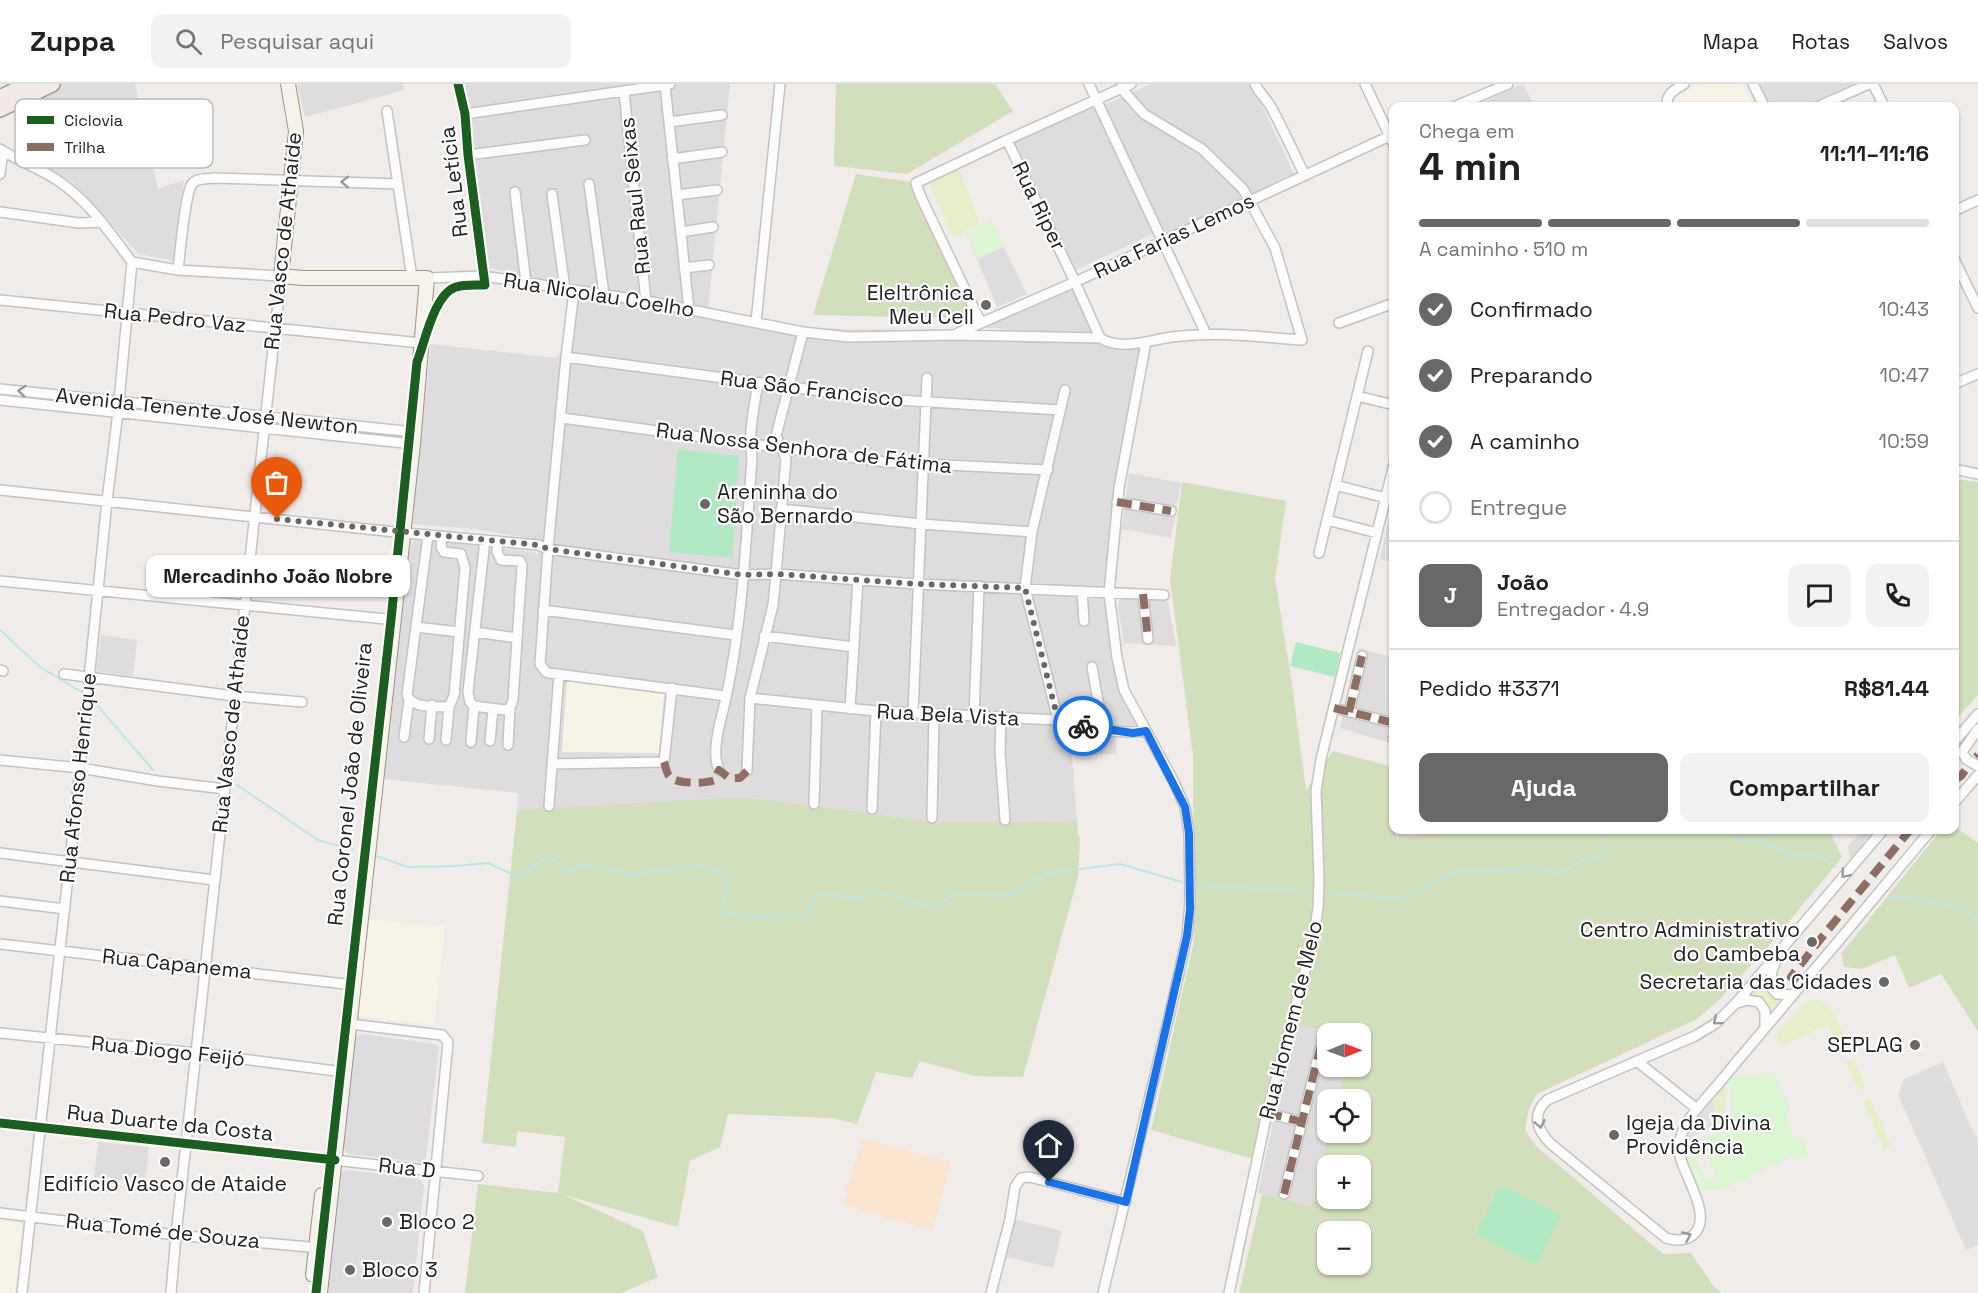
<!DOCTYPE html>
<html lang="pt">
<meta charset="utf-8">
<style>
:root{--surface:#fff;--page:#f2f2f2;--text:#202124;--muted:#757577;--line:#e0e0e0;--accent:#696867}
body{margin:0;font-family:"Space Grotesk",sans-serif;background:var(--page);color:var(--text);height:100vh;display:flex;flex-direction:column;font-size:22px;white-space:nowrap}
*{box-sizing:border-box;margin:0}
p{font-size:20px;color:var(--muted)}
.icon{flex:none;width:33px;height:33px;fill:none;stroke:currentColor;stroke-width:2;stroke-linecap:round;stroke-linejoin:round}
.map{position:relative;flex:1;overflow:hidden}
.side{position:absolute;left:1389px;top:18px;width:570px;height:732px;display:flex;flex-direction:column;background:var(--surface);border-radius:12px;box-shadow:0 2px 4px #0004}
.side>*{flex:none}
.needle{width:39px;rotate:89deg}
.controls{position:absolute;left:1317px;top:939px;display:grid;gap:12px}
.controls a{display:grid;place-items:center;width:54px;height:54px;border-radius:12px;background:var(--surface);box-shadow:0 2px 4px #0004;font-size:30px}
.pin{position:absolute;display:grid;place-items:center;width:51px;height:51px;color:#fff;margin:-62px -26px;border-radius:50% 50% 50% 0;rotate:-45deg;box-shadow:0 0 6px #0007}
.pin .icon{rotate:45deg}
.courier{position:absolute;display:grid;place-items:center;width:60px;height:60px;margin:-30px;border:4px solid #1a73e8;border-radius:50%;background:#fff;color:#222;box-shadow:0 2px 8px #0007}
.bubble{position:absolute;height:42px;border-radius:12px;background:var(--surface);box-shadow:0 2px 4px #0004;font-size:20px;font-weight:700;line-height:42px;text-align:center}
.headline em{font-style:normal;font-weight:700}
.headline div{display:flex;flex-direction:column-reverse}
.headline{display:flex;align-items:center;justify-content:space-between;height:102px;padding:0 30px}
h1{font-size:39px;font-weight:700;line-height:45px}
.bar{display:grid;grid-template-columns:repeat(4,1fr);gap:9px 6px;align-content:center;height:72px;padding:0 30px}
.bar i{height:8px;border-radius:4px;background:var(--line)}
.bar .selected{background:var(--accent)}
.bar p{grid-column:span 4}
.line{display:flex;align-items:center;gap:15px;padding:0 30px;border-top:2px solid var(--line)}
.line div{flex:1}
.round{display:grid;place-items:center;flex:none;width:63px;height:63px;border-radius:12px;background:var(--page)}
ol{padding:0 30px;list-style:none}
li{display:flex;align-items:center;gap:18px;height:66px}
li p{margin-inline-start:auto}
li .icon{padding:6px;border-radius:50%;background:var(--accent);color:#fff;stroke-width:4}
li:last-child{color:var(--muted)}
li i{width:33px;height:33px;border:3px solid var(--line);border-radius:50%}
.primary-button{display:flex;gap:12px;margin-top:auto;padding:12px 30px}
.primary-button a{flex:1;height:69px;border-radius:12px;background:var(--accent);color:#fff;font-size:24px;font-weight:700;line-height:69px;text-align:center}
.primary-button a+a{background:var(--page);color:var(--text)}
header{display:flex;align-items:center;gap:36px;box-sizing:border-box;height:84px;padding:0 30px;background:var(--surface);border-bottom:2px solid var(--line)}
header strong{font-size:28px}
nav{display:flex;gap:33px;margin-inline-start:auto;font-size:21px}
.search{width:420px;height:54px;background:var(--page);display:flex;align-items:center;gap:15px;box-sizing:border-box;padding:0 21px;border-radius:12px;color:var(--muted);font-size:22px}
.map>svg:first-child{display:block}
.residential{fill:#dedcdc}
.education{fill:#f8f3e7}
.grass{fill:#e6eec7}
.forest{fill:#d2dfbd;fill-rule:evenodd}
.sand{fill:#f8e4cf}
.park{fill:#dcf6d4}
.pitch{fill:#b1e9c4}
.parking{fill:#dfdedd}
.plaza{fill:#e0e1e5}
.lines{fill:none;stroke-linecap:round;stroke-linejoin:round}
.stream{stroke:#bbe6e4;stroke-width:2}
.street-casing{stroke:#c5c3c2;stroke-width:12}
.secondary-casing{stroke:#9b9680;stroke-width:16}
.primary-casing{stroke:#a69386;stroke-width:18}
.street{stroke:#fdfcfc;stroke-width:9}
.secondary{stroke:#f5f3ec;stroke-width:14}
.primary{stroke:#f2eae6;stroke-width:15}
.quiet{stroke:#8d6e63;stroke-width:8;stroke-dasharray:15 8;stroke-linecap:butt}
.cycleway-casing{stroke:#fff;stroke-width:13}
.cycleway{stroke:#1b5e20;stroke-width:9}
.oneway{stroke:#9a9999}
.done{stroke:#696867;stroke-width:6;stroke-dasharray:0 10.8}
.route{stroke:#1a73e8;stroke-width:8}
.poi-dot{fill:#696867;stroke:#fff;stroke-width:2}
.labels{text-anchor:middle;stroke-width:4.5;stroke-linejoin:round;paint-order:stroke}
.street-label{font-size:21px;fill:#212121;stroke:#fff}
.poi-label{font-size:21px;fill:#212121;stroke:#fff;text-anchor:end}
.key{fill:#fff;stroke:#bcbcbc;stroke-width:1.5}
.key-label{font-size:16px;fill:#212121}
</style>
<header>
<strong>Zuppa</strong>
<div class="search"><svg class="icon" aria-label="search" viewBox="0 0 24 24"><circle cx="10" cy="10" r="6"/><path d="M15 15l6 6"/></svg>Pesquisar aqui</div>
<nav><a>Mapa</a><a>Rotas</a><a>Salvos</a></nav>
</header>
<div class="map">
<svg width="1978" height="1209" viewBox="0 0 1978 1209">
<rect width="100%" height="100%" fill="#efecea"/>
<!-- residential -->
<path class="residential" d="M58 0H135L158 105 184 96 174 177 139 170 72 98 48 84 49 79 38 9Z
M297 0H403L404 6 305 33Z
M458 0H730L708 225 802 244 1072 250 973 243 1076 201 1094 250 1110 258 1147 255 1121 403 1112 511 1118 603 1137 642 1135 644 1115 645 1117 670 1072 671 1077 737 936 738 752 714 517 726 518 709 384 695 409 460 416 455 533 468 538 471 539 456 474 445 412 440 431 260 556 274 571 259 575 208 565 201 490 184 468 71Z
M1151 0H1252L1294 90 1165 150 1105 21Z
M1523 0 1534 22H1473Z
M1758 0H1853L1805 22H1768Z
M1096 22 1156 148 1074 187 1014 58Z
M1004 163 1027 210 997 223 977 175Z
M1129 389 1181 399 1171 454 1122 445Z
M1393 415V479L1380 475Z
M1122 515 1168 517 1176 562 1124 559 1118 524 1119 516Z
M101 551 137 556 133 592 96 587Z
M1359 564 1393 574V660L1340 644Z
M1396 746H1463L1394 754Z
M1294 939 1330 949 1328 950V982L1345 983 1337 1015 1328 1016 1329 1049 1311 1123 1258 1109Z
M361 950 434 960 439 963 426 1075 421 1078 348 1070 343 1064 355 955Z
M98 1058 149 1063 145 1099 94 1093Z
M346 1086 418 1094 424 1101 413 1209H327L341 1089Z
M1014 1135 1062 1147 1053 1184 1005 1173Z"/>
<!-- education -->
<path class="education" d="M1703 0H1742L1753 22H1671L1676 13Z
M567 597 664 610 659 669 562 668Z
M369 835 445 843 434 941 358 932Z
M0 1137 22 1139 15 1209H0Z"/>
<!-- grass -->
<path class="grass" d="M959 85 980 140 953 153 928 96Z
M1766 893 1767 908 1771 912 1781 915 1768 930 1766 918 1752 910Z
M1811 916C1834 913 1842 951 1850 967L1842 970 1828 941 1783 961 1774 952 1801 922Z
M1853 975 1865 1002 1858 1006 1846 978Z
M1725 1001C1725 1014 1729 1033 1717 1041L1713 1015Z
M1870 1014 1891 1062 1884 1066 1863 1017Z"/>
<!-- forest -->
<path class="forest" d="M836 0H995L1013 27 907 90 834 82Z
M856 90 911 98 971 226 955 234 813 231Z
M1954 395 1978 398V611L1956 635Z
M1182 398 1286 417 1275 495 1291 593 1306 706 1333 667 1393 683 1394 746H1396L1395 754 1463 746H1829L1842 773 1779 850 1720 915 1697 935 1537 1010 1529 1024 1525 1046 1535 1061 1663 1170 1691 1169 1714 1203 1722 1209H1239L1262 1110 1311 1123 1329 1049 1360 1048V1016L1337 1015 1345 983 1360 982V950L1330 949 1286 937 1253 1075 1151 1046 1194 857 1193 671 1170 496ZM1328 1082H1360V1114H1328ZM1328 1148H1360V1180H1328Z
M729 714H752L936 738 1077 737 1078 750 1080 754 1078 793 1023 993 975 992 920 977 912 994 876 988 857 1040 832 1034 728 1030 720 1063 690 1077 678 1143 564 1111 643 1147 658 1193 621 1209H465L478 1100 558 1109 565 1053 517 1047 516 1063 482 1059 517 726Z
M1955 743 1978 759V947L1941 890 1909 904 1895 871 1862 885 1844 883 1841 870 1941 746H1954Z"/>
<!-- sand -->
<path class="sand" d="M862 1054 951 1079 932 1146 843 1121Z"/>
<!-- park -->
<path class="park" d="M992 137 1004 162 977 175 966 148Z
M1773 987 1791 1028 1785 1031 1795 1055 1803 1053 1810 1071 1797 1077 1794 1071 1721 1106 1702 1107 1689 1084 1687 1069 1692 1066 1706 1097 1717 1093 1700 1055C1708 1051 1720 1049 1726 1043 1734 1034 1730 1006 1729 995L1732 992H1758Z"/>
<!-- pitch -->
<path class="pitch" d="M678 365 739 372 732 474 669 468Z
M1296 558 1340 569 1335 593 1290 582Z
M1501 1101 1561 1131 1536 1181 1476 1151Z"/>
<!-- parking -->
<path class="parking" d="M1862 746H1874L1850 775 1848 763Z
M1943 978 1974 1050 1978 1053V1161L1966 1166 1898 1010 1904 995Z"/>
<!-- plaza -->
<path class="plaza" d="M1713 1015 1717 1041 1693 1052 1684 1064 1686 1052 1691 1042Z"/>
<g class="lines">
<!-- stream -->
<path class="stream" d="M0 546 40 583 80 607
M97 621 153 686
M237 701 318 756 354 766
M1729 746 1741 757C1748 758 1755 755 1761 757 1768 758 1772 763 1779 766 1791 770 1810 772 1822 772L1835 783
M376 772 408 783 456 782 488 779 518 793 542 776H556L565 789 583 781 615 786 633 792 647 788 701 782 727 791 724 829 751 833 805 831 819 810 863 814 874 807 936 824 954 809 1006 812 1048 789 1120 780 1182 798
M1197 801 1306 807
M1333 809 1407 815 1452 788 1540 784 1555 790 1562 788 1581 777 1605 771 1606 746
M1889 813 1909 814 1967 825 1978 837"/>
<!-- street casing -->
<g class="street-casing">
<path id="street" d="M458 0 465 30 468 71 484 192
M670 0 665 1 689 225
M1089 0 1206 250
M1255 0C1259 9 1266 14 1271 23 1283 45 1293 67 1304 90
M1365 0 1394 61
M1753 0 1764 22
M1873 0 1884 22
M624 8 646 217
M1456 22 1508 0
M1667 22C1666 10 1674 6 1684 0
M1819 22 1869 0
M387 27 412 194
M465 30 665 1
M669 38 722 31
M1007 56 1075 198 1100 254
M0 65C18 77 39 84 57 96 89 117 110 149 132 178L178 186 281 192 176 1151 171 1209
M468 71 585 56
M672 75 722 68
M0 90 3 67
M589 100 604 210
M515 108 526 199
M552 110 565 205
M677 111 717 106
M1954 127 1978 116
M0 128 79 139 102 138
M681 148 713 143
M1954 175 1978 224
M684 184 709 181
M178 186C180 170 185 110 192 100 196 94 208 95 214 94L398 100
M427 194 484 192 646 217 803 248 849 253 954 251 1100 254C1121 267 1149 256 1172 253 1215 247 1259 253 1302 256L1275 164 1243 105 1202 65 1144 30 1121 4
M574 207 566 273 548 465 540 580 546 588 549 589 726 612
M0 216 421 259
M756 238 780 0
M981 239 920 111 916 99 1007 56 1131 0
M1339 239 1394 219
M958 249 1075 198 1394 50
M566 273 881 315 1060 326
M1954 300 1978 290
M0 305 414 348
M1357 312 1394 321
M0 316 413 360
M562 334 886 378 1048 386
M1954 385 1978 390
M1335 401 1386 414
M0 406 395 448 538 461 548 465 743 491 776 490 918 500 1164 511
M1117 418 1171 427
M781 425 921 440 1032 448
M1327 436 1377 449
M428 451 407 611C412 625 436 622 449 623L454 611 465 484 461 470 444 468 441 463 442 452
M485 456 468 608 470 618 474 622 505 626 510 624 513 616 522 482 520 477 501 476 497 467 498 457
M1319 469 1368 267
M0 497 386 535
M1082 507 1084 537
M1143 510 1148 555
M543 526 735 551
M416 543 459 548
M475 548 517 554
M764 552 854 563
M1092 583 1103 645
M0 586 3 587
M64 590 235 612 302 618
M750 614 876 627 1058 636C1085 645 1118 650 1146 647
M1334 624 1394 639
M850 625 858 495
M1349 628 1362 572
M913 629 927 294
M974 632 979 502
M1001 633 1000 668 1005 736
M1058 636 1025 504 1032 448 1065 306
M1978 645 1962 668 1967 676 1978 682
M404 653 409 616
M429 655 432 621
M1393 655 1394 654
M446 656 449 623
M490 657 493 625
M471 658 474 622
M1954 658 1978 630
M508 661 510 624
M0 676 80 684 158 697 225 705
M552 680 664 678 672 604
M719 686C710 667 722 633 726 614 743 535 746 454 752 374 748 349 754 324 758 299
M747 687 750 614 773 521 776 490 786 375 776 352 803 248
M1954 719 1978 691
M814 720 817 622
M549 722 559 590
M872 725 876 627
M932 734 934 630
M1883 746 1736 919 1715 940 1695 952 1547 1016C1531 1031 1537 1046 1551 1060L1666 1154C1675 1157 1684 1157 1692 1152 1715 1135 1684 1092 1680 1072 1677 1060 1682 1047 1688 1037 1697 1023 1709 1011 1720 998 1747 965 1775 933 1802 900 1846 849 1888 797 1931 746
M0 769 214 796
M0 817 65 825
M0 860 354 901
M1776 876 1772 887 1770 902 1777 910 1792 911
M1737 919 1748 916 1759 918 1765 927V942
M350 940 442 951 448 958 424 1209
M0 949 196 969 336 987
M1638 978 1697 1025
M1267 1029 1302 1038
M0 1039 478 1092
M1284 1110 1323 953
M0 1129 176 1151 320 1164
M22 1209 80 684 107 417 118 328 132 178
M991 1209 1010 1135 1015 1103 1021 1094 1030 1093 1126 1118
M1103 1209 1175 907 1187 852 1190 818 1189 749 1185 723 1174 698 1124 606 1117 574 1109 509 1119 404 1146 258
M1229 1209 1267 1029 1313 857 1318 824 1319 796 1316 707 1321 675 1394 380"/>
</g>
<!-- secondary casing -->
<g class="secondary-casing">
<path id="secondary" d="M288 0 296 47 281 192 303 194H427L413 360 320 1209
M313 1191 322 1111"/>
</g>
<!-- primary casing -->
<g class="primary-casing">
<path id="primary" d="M0 14 28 0
M0 25 52 0"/>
</g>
<!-- street -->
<use href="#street" class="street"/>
<!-- secondary -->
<use href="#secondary" class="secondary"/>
<!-- primary -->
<use href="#primary" class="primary"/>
<!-- quiet -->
<path class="quiet" d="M1392 388 1394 389
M1117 418 1171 427
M1143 510 1148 555
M1334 624 1394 639
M1349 628 1362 572
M1393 655 1394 654
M1976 673 1978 671
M664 678C666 683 666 689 670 693 677 700 705 700 715 696L719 686 729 694H740L747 687
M1954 696 1961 692 1967 684
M1797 898 1791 893C1829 843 1870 795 1910 746
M1267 1029 1302 1038
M1284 1110 1323 953"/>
<!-- cycleway casing -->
<g class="cycleway-casing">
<path id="cycleway" d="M0 1039 335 1076
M316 1209 391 536 417 278C425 258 434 210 456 203 465 200 476 201 485 201L468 71 465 30 458 0"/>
</g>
<!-- cycleway -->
<use href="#cycleway" class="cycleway"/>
</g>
<!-- one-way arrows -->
<defs><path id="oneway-chevron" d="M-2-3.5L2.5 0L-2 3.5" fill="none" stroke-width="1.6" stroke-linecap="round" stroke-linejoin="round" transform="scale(1.5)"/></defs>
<g class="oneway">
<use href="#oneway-chevron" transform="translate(345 98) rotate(-179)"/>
<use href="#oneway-chevron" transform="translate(22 307) rotate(-174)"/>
<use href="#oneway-chevron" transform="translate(1845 790) rotate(130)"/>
<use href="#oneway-chevron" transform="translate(1717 937) rotate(140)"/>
<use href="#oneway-chevron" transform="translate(1540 1040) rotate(78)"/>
<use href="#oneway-chevron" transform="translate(1687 1152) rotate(-24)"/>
</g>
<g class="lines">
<!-- done -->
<path class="done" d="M277 435 538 461 548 465 743 491 776 490 918 500 1025 504 1058 636 1083 642"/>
<!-- route -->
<path class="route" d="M1049 1098 1126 1118 1187 852 1190 825 1189 749 1185 723 1146 647 1133 649 1083 642"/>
</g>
<!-- markers -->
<g class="poi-dot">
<circle cx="986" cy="221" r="6"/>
<circle cx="705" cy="420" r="6"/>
<circle cx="1812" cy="858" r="6"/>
<circle cx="1884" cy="898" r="6"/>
<circle cx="1915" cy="961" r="6"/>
<circle cx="1614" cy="1051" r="6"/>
<circle cx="165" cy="1078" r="6"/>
<circle cx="387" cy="1138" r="6"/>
<circle cx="350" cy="1186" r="6"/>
</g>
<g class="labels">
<!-- street labels -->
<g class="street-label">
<text transform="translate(454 98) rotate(-97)" y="7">Rua Letícia</text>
<text transform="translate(635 112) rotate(-96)" y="7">Rua Raul Seixas</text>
<text transform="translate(1039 122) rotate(64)" y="7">Rua Riper</text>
<text transform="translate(1174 152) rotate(-25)" y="7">Rua Farias Lemos</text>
<text transform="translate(283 157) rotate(-84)" y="7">Rua Vasco de Athaíde</text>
<text transform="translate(599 211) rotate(9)" y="7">Rua Nicolau Coelho</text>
<text transform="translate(175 234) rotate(6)" y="7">Rua Pedro Vaz</text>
<text transform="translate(812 305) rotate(7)" y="7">Rua São Francisco</text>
<text transform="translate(207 327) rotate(6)" y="7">Avenida Tenente José Newton</text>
<text transform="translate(804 364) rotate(7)" y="7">Rua Nossa Senhora de Fátima</text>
<text transform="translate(948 631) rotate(3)" y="7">Rua Bela Vista</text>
<text transform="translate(231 640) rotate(-84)" y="7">Rua Vasco de Athaíde</text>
<text transform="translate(78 694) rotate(-84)" y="7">Rua Afonso Henrique</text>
<text transform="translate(350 700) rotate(-84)" y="7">Rua Coronel João de Oliveira</text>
<text transform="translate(177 880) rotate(6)" y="7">Rua Capanema</text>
<text transform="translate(1291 936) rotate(-76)" y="7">Rua Homem de Melo</text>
<text transform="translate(168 967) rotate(6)" y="7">Rua Diogo Feijó</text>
<text transform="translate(170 1039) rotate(6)" y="7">Rua Duarte da Costa</text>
<text transform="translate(407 1084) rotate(6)" y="7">Rua D</text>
<text transform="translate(163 1147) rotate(6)" y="7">Rua Tomé de Souza</text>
</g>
<!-- poi labels -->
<g class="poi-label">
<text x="974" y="216">Eleltrônica<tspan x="974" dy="24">Meu Cell</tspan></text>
<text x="717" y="415" text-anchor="start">Areninha do<tspan x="717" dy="24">São Bernardo</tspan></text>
<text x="1800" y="853">Centro Administrativo<tspan x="1800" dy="24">do Cambeba</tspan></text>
<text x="1872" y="905">Secretaria das Cidades</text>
<text x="1903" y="968">SEPLAG</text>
<text x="1626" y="1046" text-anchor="start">Igeja da Divina<tspan x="1626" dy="24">Providência</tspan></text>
<text x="165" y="1107" text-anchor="middle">Edifício Vasco de Ataide</text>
<text x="399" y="1145" text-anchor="start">Bloco 2</text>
<text x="362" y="1193" text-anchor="start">Bloco 3</text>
</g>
</g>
<!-- legend -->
<rect x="15" y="15" width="198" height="69" rx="9" class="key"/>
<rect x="27" y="32" width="27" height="8" fill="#1b5e20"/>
<rect x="27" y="59" width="27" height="8" fill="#8d6e63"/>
<g class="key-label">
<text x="64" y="42">Ciclovia</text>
<text x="64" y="69">Trilha</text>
</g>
</svg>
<div class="controls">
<a><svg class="needle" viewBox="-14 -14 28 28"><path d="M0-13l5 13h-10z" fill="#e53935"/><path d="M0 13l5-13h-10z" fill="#757577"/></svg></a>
<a><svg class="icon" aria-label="locate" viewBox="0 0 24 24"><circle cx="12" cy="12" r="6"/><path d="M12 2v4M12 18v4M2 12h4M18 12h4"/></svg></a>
<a>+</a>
<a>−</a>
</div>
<div class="pin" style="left:277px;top:435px;background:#ea580c"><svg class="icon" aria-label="bag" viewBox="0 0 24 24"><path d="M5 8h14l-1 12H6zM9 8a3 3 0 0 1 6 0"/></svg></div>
<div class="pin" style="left:1049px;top:1098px;background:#1f2937"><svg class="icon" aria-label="home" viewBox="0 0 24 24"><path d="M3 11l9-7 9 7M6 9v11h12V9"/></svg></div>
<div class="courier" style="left:1083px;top:642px"><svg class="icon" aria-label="bike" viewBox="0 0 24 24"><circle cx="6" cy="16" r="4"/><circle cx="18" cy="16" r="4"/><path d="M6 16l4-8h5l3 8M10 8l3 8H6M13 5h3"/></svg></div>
<div class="bubble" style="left:146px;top:471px;width:264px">Mercadinho João Nobre</div>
<section class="side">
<div class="headline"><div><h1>4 min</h1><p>Chega em</p></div><em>11:11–11:16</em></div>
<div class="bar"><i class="selected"></i><i class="selected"></i><i class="selected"></i><i></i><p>A caminho · 510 m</p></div>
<ol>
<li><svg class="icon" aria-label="check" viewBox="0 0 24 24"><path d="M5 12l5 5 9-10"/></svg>Confirmado<p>10:43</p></li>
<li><svg class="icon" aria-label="check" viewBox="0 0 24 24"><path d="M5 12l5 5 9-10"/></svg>Preparando<p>10:47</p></li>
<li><svg class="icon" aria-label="check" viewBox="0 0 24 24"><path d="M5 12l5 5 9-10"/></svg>A caminho<p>10:59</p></li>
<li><i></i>Entregue</li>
</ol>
<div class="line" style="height:108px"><b class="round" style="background:var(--accent);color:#fff">J</b><div><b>João</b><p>Entregador · 4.9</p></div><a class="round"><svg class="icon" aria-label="chat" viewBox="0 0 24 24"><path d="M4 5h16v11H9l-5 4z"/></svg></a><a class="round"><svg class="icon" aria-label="phone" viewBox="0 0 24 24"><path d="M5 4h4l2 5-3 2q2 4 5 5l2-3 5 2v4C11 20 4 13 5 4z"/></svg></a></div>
<div class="line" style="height:78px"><div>Pedido #3371</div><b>R$81.44</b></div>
<div class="primary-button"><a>Ajuda</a><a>Compartilhar</a></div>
</section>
</div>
